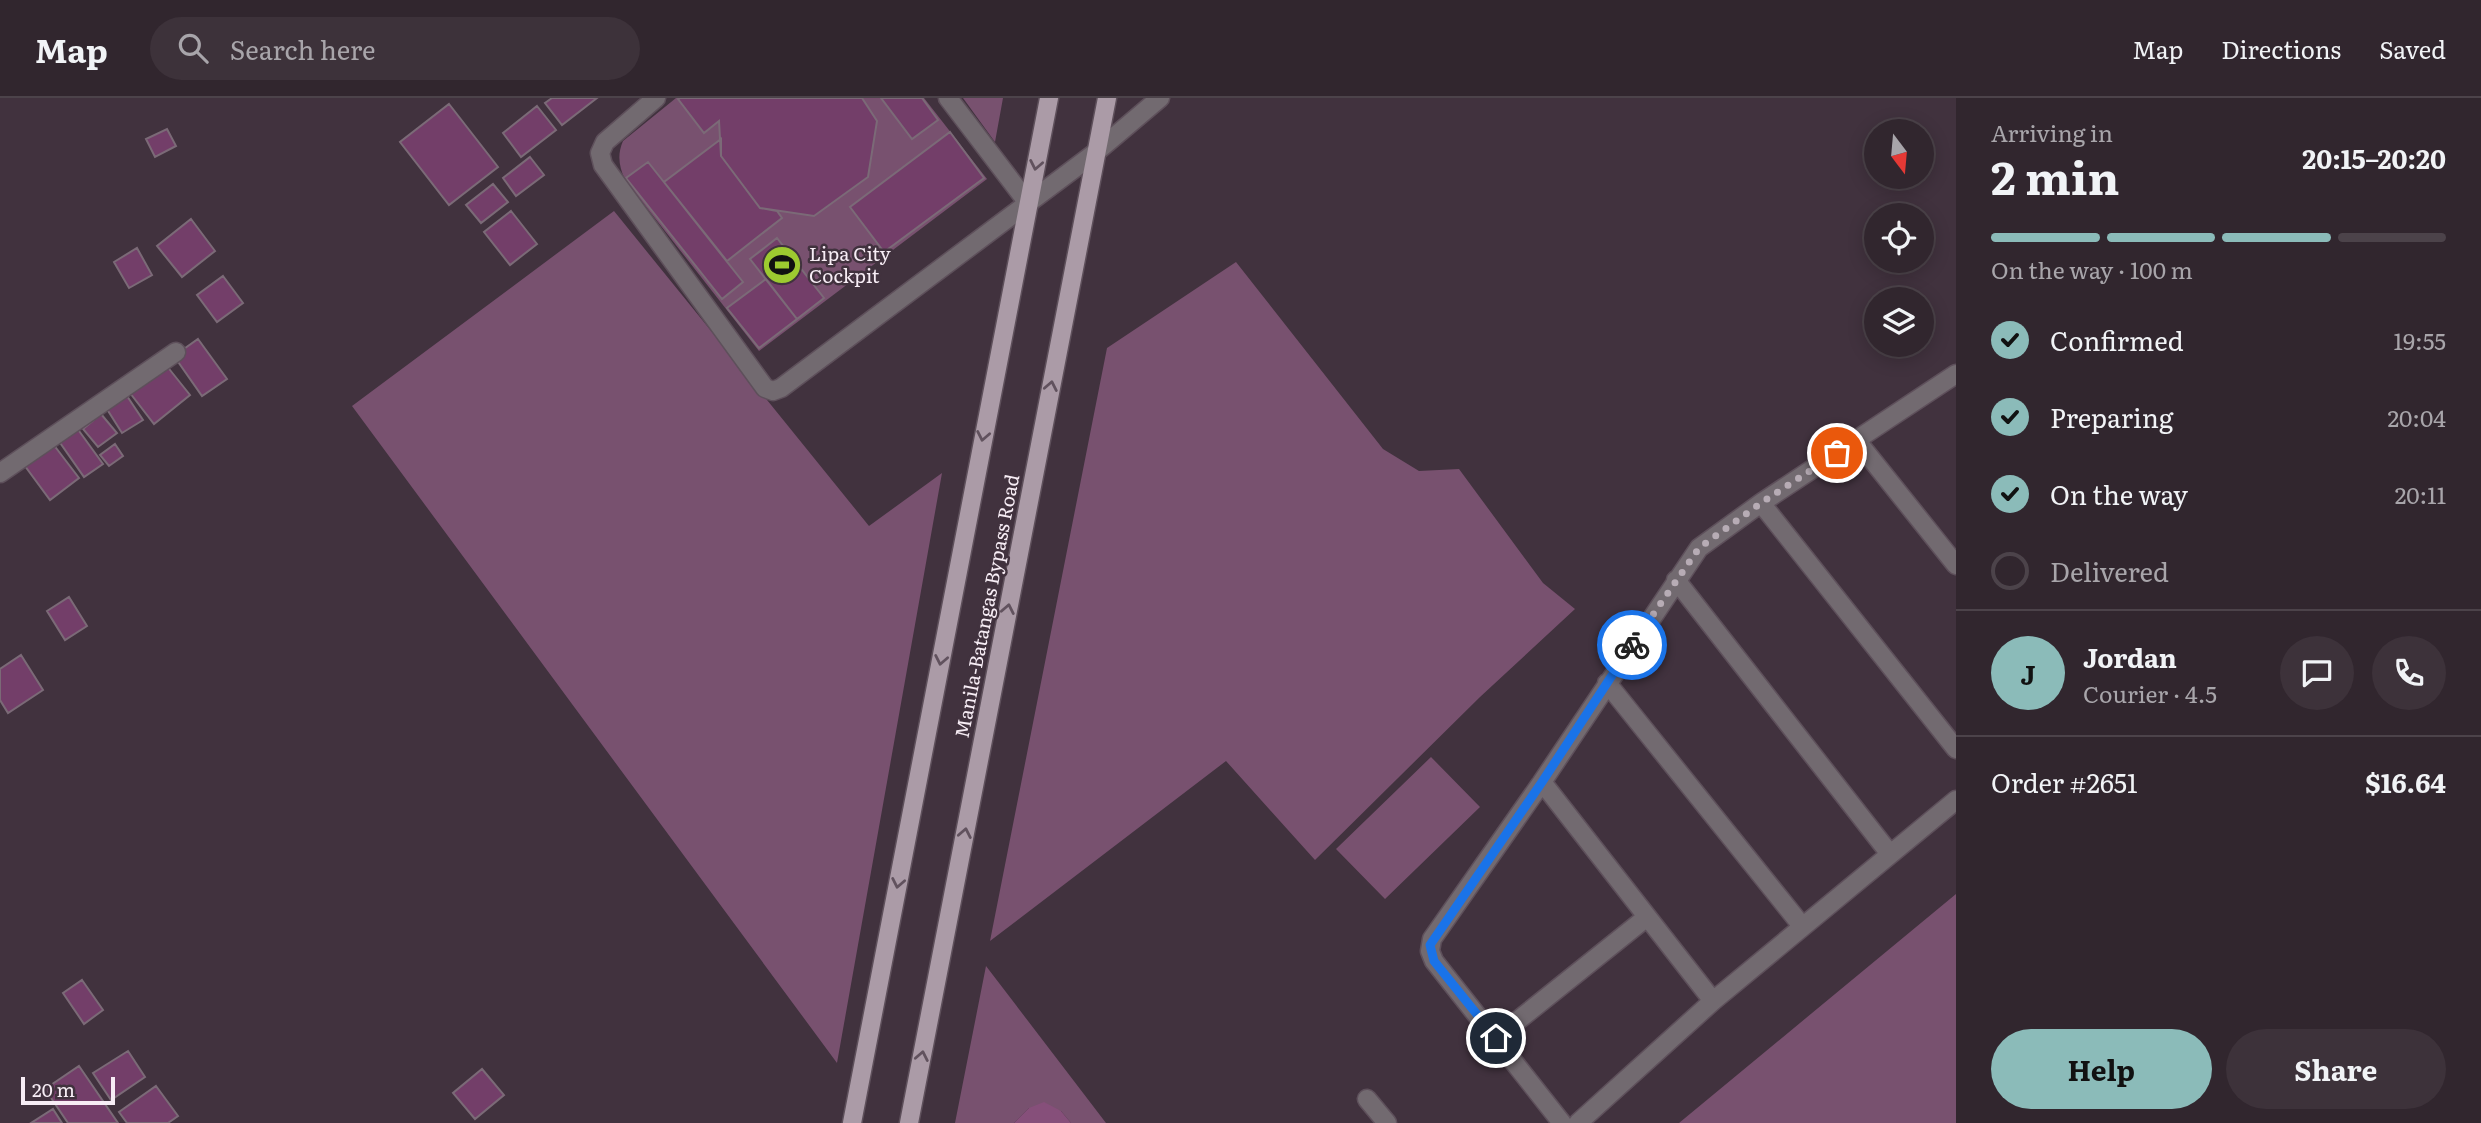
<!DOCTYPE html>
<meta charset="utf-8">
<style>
:root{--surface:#31262e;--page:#3d323a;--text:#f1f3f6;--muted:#a8a5aa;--line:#4c434a;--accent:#8bbbb9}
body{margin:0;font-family:Literata,serif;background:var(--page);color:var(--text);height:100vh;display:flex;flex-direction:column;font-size:26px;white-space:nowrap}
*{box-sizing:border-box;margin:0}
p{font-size:23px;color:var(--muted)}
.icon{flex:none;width:38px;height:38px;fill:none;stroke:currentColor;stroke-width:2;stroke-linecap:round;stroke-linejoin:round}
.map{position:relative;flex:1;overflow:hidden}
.drawer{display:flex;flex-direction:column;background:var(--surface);width:525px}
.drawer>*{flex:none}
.needle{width:46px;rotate:164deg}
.fabs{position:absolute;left:1864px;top:21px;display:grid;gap:14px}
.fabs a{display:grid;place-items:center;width:70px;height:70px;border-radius:50%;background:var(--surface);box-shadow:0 4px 18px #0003,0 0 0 2px var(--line);font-size:35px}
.scale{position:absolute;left:21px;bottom:18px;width:94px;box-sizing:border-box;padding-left:7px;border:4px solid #f7edf5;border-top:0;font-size:19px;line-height:24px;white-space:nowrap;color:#f7edf5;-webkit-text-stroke:5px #41323e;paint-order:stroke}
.pin{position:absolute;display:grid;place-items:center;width:60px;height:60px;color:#fff;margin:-30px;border:4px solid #fff;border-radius:50%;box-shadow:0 2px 7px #0007}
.courier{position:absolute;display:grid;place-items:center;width:70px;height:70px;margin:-35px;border:5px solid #1a73e8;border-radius:50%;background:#fff;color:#222;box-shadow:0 2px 9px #0007}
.headline em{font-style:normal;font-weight:700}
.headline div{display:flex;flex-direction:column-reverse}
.headline{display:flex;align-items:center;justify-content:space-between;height:119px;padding:0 35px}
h1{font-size:46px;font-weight:700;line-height:52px}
.bar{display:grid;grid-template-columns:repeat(4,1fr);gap:10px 7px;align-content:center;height:84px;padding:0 35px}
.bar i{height:9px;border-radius:5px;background:var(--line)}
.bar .on{background:var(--accent)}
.bar p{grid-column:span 4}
.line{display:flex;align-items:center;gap:18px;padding:0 35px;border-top:2px solid var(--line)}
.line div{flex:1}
.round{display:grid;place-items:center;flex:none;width:74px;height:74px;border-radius:37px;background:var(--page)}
ol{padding:0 35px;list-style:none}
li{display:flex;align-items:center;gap:21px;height:77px}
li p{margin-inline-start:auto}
li .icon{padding:7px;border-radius:50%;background:var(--accent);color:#111;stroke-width:4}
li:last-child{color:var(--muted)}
li i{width:38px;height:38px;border:4px solid var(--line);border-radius:50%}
.button{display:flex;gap:14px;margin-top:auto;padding:14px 35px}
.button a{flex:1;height:80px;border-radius:42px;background:var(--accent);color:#111;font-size:28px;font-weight:700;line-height:80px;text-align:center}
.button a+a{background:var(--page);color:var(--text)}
header{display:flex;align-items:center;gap:42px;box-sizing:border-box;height:98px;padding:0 35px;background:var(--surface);border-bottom:2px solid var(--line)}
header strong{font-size:33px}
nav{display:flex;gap:38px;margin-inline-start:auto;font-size:24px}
.search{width:490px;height:63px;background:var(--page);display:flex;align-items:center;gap:18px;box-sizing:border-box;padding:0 24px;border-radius:38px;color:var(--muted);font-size:26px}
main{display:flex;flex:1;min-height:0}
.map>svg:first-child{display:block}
.green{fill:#78516f}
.forest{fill:#864f7a}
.building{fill:#733e69;stroke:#7b6a77;stroke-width:2}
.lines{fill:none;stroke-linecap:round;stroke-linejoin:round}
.minor-casing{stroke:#5e505b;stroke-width:21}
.major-casing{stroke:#5e505b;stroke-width:21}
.minor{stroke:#726a70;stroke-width:18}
.major{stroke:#ab9ba7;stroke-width:18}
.oneway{stroke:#61525e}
.done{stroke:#b7acb5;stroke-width:7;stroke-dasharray:0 12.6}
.route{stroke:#1a73e8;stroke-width:9}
.labels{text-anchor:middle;stroke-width:5;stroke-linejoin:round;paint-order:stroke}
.poi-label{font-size:19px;fill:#f7edf5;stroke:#41323e;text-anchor:start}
.street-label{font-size:19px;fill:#f7edf5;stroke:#41323e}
</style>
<header>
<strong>Map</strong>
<div class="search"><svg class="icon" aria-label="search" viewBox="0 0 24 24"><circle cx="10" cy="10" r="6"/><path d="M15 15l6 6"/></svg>Search here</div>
<nav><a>Map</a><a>Directions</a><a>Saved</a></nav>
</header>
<main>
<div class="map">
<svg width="1956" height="1025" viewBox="0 0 1956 1025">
<rect width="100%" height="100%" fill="#41323e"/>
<!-- green -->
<path class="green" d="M676 0H924L987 81 759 253 625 82C619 68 617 57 623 43Z
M963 0H1003L995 44Z
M614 113 869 428 942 375 837 965 352 308Z
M1236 164 1383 351 1419 373 1459 371 1543 485 1575 511 1480 599 1315 762 1226 663 990 843 1107 250Z
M1431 659 1480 709 1385 801 1336 751Z
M1956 796V1025H1679Z
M986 868 1106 1025H1071L1061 1013 1029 1010 1014 1025H955Z"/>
<!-- forest -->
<path class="forest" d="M1044 1004 1061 1013 1071 1025H1014L1029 1010Z"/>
<!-- building -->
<path class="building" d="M552 0H597L562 27 545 5Z
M680 0H862L877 23 868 79 814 118 760 110 721 58 719 23 704 35 678 1Z
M881 0H922L938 22 912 41Z
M449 6 498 69 449 107 400 44Z
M537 8 556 32 521 59 503 35Z
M167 31 176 48 155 59 146 41Z
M950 34 984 80 884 154 850 109Z
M721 41V58L760 110 777 113 782 120 727 163 664 84Z
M530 59 544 77 516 98 503 80Z
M648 64 743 184 722 201 626 80Z
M493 86 508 104 481 125 466 107Z
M511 113 537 146 510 167 484 134Z
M191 121 215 153 182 179 157 148Z
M777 140 824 200 797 221 750 161Z
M137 150 152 177 129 190 114 164Z
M223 178 243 205 217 224 197 197Z
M766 181 797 221 759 250 727 210Z
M198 241 227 281 202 298 174 258Z
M166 267 190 297 154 326 130 295Z
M125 295 143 322 122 335 105 308Z
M101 316 117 335 98 349 83 331Z
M74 326 103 366 84 379 56 339Z
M50 342 79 380 50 402 22 364Z
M115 346 123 358 109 368 100 357Z
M69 499 87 528 65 542 47 513Z
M21 557 43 592 8 615 0 602V571Z
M82 882 103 912 84 926 63 895Z
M128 953 145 979 111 1002 93 975Z
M79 968 118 1025H68L45 991Z
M482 971 504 997 475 1021 453 995Z
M156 988 178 1018 168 1025H127L119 1014Z
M53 1011 62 1025H31Z"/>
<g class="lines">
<!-- minor casing -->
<g class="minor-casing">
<path id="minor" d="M656 0 605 44 600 55 603 67 765 290 773 293 781 290 1095 55 1160 0
M948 0 1028 105
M1857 343 1956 467
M0 375 176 254
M1761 405 1956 651
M1676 482 1890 756
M1607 585 1802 828
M1542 684 1713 903
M1496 940 1647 819
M1367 1001 1387 1025
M1562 1025 1434 863 1430 853 1432 841 1542 684 1699 450 1761 405 1956 276
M1578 1025 1713 903 1956 702"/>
</g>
<!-- major casing -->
<g class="major-casing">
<path id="major" d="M852 1025 1049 0
M909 1025 1107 0"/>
</g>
<!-- minor -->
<use href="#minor" class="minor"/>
<!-- major -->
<use href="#major" class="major"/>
</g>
<!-- one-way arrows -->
<defs><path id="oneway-chevron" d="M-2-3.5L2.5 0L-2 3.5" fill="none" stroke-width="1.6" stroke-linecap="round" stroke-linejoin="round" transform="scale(1.75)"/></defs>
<g class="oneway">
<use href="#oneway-chevron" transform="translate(1036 67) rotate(101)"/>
<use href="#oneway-chevron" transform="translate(1051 288) rotate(-79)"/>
<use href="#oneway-chevron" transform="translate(983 338) rotate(101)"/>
<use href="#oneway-chevron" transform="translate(1008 511) rotate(-79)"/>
<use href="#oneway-chevron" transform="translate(941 562) rotate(101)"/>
<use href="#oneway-chevron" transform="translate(965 735) rotate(-79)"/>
<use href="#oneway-chevron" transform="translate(898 785) rotate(101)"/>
<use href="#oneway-chevron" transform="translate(922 958) rotate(-79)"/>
</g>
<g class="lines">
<!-- done -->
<path class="done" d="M1632 547 1699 450 1761 405 1837 355"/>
<!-- route -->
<path class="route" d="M1496 940 1434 863 1430 847 1542 684 1632 547"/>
</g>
<!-- icons -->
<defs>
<g id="stadium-disc" transform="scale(2.0125)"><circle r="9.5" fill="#9dca30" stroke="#41323e"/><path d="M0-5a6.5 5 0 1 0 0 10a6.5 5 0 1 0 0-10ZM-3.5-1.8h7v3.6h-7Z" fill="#111"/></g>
</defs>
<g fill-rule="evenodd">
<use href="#stadium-disc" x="782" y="167"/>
</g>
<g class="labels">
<!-- poi labels -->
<g class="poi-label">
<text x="809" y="163">Lipa City<tspan x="809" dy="22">Cockpit</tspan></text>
</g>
<!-- street labels -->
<g class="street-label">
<text transform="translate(987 508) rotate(-79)" y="7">Manila-Batangas Bypass Road</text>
</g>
</g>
</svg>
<div class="fabs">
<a><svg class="needle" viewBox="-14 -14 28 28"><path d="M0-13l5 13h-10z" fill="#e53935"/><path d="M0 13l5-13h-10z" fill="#a8a5aa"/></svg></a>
<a><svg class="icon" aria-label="locate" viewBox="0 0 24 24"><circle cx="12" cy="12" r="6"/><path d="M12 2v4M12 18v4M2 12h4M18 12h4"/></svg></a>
<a><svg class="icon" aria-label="layers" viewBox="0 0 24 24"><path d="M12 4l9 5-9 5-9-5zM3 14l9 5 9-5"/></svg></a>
</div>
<div class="scale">20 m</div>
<div class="pin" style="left:1837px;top:355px;background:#ea580c"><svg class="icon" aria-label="bag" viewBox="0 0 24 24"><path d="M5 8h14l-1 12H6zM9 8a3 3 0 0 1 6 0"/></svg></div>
<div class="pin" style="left:1496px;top:940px;background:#1f2937"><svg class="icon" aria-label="home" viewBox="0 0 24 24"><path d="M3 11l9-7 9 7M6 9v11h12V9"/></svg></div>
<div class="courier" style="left:1632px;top:547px"><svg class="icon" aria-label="bike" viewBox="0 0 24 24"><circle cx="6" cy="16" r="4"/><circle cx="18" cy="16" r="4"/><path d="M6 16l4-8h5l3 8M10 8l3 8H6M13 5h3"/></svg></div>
</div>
<section class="drawer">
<div class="headline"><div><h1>2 min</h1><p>Arriving in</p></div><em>20:15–20:20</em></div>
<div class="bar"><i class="on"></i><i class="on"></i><i class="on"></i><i></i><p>On the way · 100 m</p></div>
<ol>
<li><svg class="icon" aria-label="check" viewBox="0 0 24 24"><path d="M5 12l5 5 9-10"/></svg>Confirmed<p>19:55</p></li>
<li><svg class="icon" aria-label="check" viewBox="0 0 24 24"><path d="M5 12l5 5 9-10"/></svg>Preparing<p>20:04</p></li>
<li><svg class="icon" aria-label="check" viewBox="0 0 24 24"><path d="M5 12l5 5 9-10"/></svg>On the way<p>20:11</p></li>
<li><i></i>Delivered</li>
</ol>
<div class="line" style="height:126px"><b class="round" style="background:var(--accent);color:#111">J</b><div><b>Jordan</b><p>Courier · 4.5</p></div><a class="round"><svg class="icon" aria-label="chat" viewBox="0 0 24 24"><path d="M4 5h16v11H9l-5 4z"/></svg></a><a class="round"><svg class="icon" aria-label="phone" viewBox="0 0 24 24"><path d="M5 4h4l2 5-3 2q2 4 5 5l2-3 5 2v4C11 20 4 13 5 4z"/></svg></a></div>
<div class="line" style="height:91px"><div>Order #2651</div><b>$16.64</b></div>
<div class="button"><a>Help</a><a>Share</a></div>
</section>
</main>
